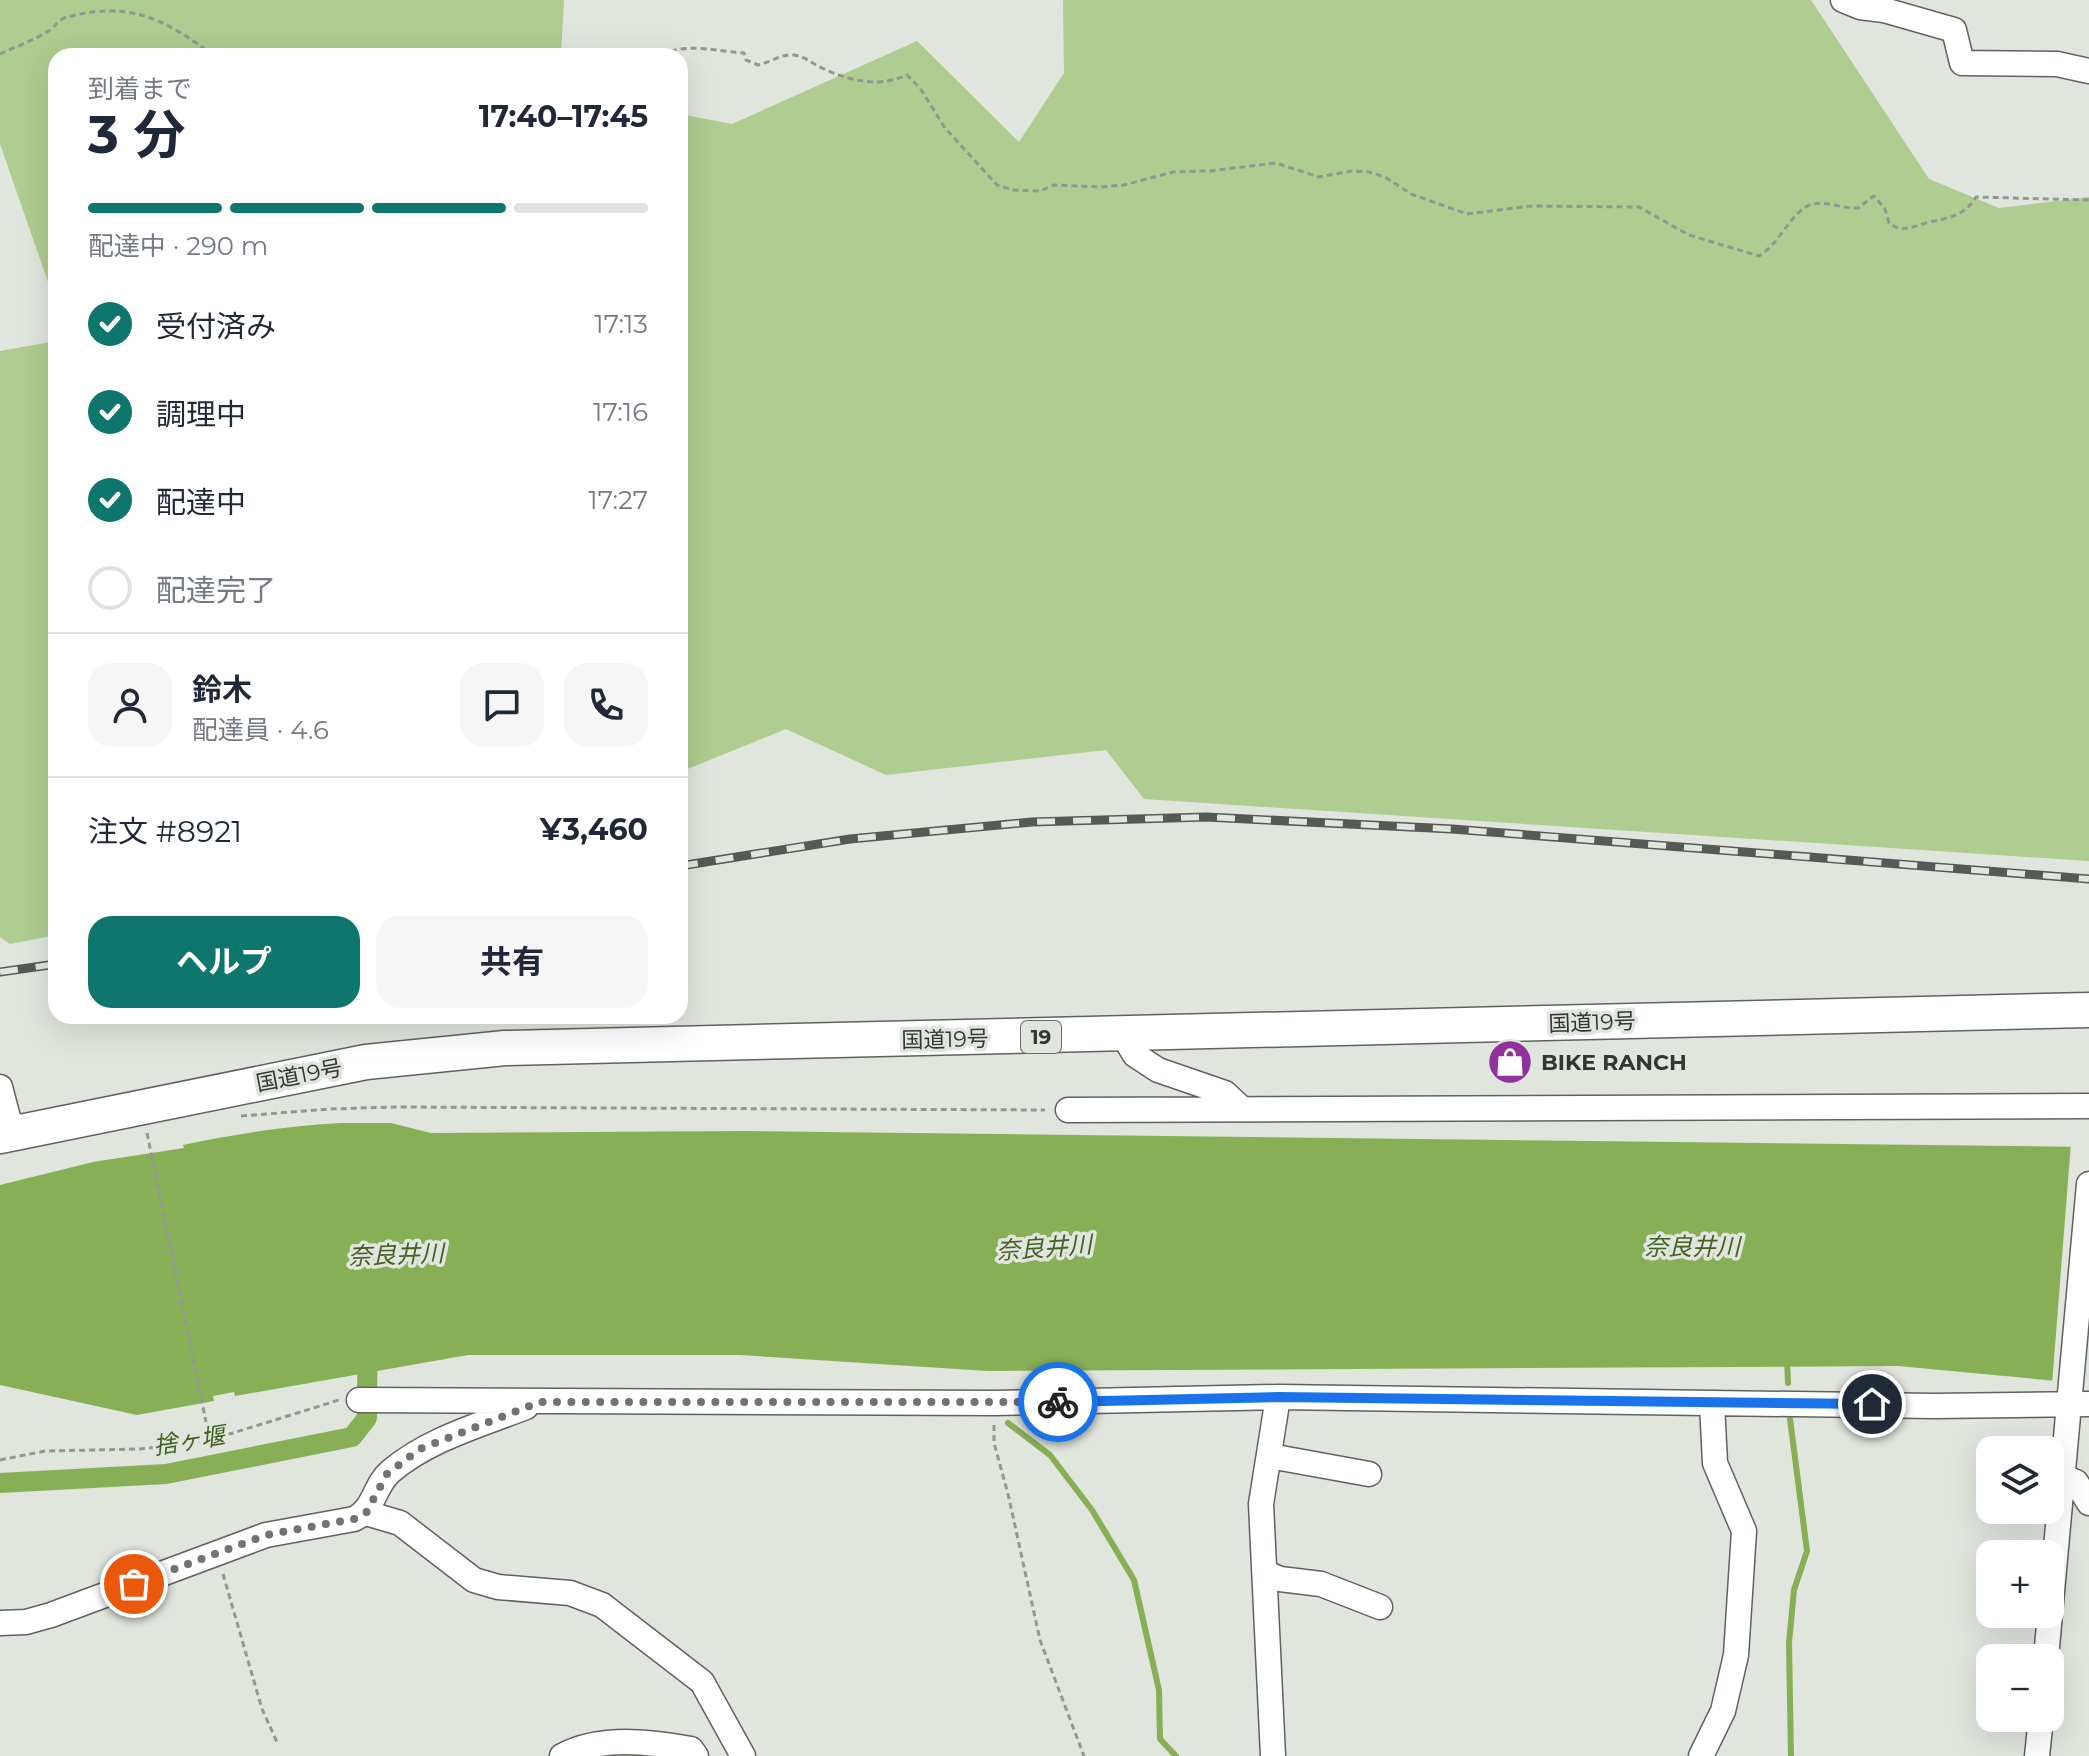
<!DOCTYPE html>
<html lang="ja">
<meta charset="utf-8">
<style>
:root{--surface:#fff;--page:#f6f6f7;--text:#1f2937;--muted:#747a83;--line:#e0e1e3;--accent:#0f766e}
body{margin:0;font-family:Montserrat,"Noto Sans JP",sans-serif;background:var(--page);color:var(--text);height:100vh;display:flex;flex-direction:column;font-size:30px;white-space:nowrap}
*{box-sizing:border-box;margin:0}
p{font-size:26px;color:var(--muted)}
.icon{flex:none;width:44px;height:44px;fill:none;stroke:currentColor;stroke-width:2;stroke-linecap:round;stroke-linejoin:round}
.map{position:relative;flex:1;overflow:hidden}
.panel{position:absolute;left:48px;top:48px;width:640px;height:976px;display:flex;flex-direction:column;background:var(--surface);border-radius:24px;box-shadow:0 8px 32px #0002}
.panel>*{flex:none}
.controls{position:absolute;left:1976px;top:1436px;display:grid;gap:16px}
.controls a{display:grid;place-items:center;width:88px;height:88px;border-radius:16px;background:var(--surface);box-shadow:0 8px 32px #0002;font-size:40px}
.pin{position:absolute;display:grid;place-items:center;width:68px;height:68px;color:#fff;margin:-34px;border:4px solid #fff;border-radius:50%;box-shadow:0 2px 8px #0007}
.courier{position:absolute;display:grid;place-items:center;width:80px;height:80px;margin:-40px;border:6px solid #1a73e8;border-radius:50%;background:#fff;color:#222;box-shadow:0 2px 10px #0007}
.headline em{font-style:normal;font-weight:700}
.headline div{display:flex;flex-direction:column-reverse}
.headline{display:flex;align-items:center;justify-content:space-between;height:136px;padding:0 40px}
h1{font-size:52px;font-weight:700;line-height:60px}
.bar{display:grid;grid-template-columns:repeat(4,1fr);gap:12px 8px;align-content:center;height:96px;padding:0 40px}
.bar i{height:10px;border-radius:6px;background:var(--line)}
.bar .current{background:var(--accent)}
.bar p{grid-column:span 4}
.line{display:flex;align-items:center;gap:20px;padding:0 40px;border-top:2px solid var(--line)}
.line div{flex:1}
.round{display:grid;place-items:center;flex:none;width:84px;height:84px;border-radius:24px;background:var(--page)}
ol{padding:0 40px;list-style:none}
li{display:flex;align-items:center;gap:24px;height:88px}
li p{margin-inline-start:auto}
li .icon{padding:8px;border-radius:50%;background:var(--accent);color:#fff;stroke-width:4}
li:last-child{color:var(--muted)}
li i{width:44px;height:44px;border:4px solid var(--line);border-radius:50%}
.action{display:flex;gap:16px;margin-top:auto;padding:16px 40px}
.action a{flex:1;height:92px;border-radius:24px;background:var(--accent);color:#fff;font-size:32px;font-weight:700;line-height:92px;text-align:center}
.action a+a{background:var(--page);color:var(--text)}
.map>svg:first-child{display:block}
.green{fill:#afcd90}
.water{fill:#87af56}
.pier{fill:#e0e5dd}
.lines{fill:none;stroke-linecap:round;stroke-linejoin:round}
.stream{stroke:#87af56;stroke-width:6}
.canal{stroke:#87af56;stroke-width:20}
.minor-casing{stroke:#60635c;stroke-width:27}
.highway-casing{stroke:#60635c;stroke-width:37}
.path{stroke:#939791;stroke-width:3;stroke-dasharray:6 4;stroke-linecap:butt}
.minor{stroke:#fff;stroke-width:24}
.highway{stroke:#fff;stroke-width:34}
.rail-casing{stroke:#575954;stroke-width:9}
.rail{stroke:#e0e5dd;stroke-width:6;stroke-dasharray:18;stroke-linecap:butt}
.done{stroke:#70736e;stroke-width:8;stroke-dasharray:0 14.4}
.route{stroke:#1a73e8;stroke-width:10}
.labels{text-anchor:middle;stroke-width:7;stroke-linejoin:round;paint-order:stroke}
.shield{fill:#e0e5dd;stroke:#686a65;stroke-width:2}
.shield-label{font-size:20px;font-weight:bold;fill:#343632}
.street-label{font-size:22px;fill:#343632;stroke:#e0e5dd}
.poi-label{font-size:22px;font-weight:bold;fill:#343632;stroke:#e0e5dd;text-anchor:start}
.water-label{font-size:24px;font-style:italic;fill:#456022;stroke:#e0e5dd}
</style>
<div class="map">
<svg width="2089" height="1756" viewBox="0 0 2089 1756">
<rect width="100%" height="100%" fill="#e0e5dd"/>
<!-- green -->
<path class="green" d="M0 0H564L561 56H56V305L0 144Z
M1063 0H1811L1929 179 1999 208 2089 197V861L1144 799 1106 750 886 775 786 729 680 772V114L732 124 917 41 1019 142 1064 73Z
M56 341V935L10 944 0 937V351Z"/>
<!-- water -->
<path class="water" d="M340 1123H391L431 1133 746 1131 2089 1147V1384L1898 1366 988 1371 740 1355H468L235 1396 234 1392 213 1396 214 1401 137 1415 0 1385V1185L93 1162 184 1148 183 1145C235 1134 287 1126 340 1123Z"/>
<!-- pier -->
<path class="pier" d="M2071 1143H2089V1388L2052 1384Z"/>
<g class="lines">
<!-- stream -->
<path class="stream" d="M1787 1359 1788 1383
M1790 1419 1807 1551 1794 1590 1789 1643 1791 1756
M1008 1423 1050 1455 1092 1510 1134 1580 1159 1690 1160 1739 1176 1756"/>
<!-- canal -->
<path class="canal" d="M367 1388 368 1347
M0 1483 166 1474 352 1437 367 1418V1409"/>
<!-- minor casing -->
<g class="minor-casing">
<path id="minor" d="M1843 0 1860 7 1884 10 1954 30 1962 63 2057 64 2089 71
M1123 1035 1135 1055 1158 1070 1225 1093 1242 1109
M0 1087 9 1121 22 1131
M1068 1110 2089 1106
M359 1400 995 1403 1278 1397 1934 1406 2089 1404
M1270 1456 1369 1474
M2063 1477 2076 1482 2089 1503
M366 1513 400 1523 474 1580 498 1587 570 1593 602 1605 702 1682 743 1756
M1266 1573 1280 1579 1321 1584 1380 1607
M0 1623 26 1622 51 1615 266 1535 354 1519C375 1509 374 1485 391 1471 429 1439 480 1425 526 1407
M2046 1658 2089 1184
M562 1756C601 1735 650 1742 691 1749L696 1756
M1273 1756 1261 1504 1278 1397
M1701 1756 1723 1711 1736 1655 1744 1531 1715 1463 1712 1404
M2037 1756 2041 1718"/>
</g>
<!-- highway casing -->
<g class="highway-casing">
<path id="highway" d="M0 1136 366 1062 505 1048 2089 1010"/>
</g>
<!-- path -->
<path class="path" d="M0 54C15 47 37 39 50 30 55 26 58 21 64 18 128 0 164 18 214 56
M662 56C684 41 719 52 744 53L746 60 758 65C771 62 780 54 794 55 807 57 812 64 822 68 850 81 878 88 907 75L920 88 945 128 997 185 1012 190 1040 191 1054 185 1101 187 1124 185 1173 172 1209 171 1276 163 1319 177 1352 171 1369 172 1385 177 1411 194 1467 214 1531 206 1639 207 1689 235 1759 256C1780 244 1793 208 1813 204 1828 201 1843 209 1858 208L1874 196 1885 209 1889 223C1902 233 1911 227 1926 223 1947 218 1964 217 1976 197L2089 200
M241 1116 329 1109 395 1107 1045 1110
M147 1133 206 1422
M994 1425V1443L1008 1494 1040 1640 1084 1756
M0 1460 45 1451 139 1449 187 1444 233 1433 339 1400
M223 1574 262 1709 277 1742"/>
<!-- minor -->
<use href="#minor" class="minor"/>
<!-- highway -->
<use href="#highway" class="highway"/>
<!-- rail casing -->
<g class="rail-casing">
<path id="rail" d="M680 866 850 839 1032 822 1206 817 1452 829 2089 879
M0 972 56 964"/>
</g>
<!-- rail -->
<use href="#rail" class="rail"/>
</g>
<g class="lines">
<!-- done -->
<path class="done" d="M134 1584 266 1535 354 1519 366 1513 387 1474 420 1449 540 1402H1058"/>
<!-- route -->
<path class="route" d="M1058 1402 1278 1397 1872 1404"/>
</g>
<!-- icons -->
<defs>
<g id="shop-disc" transform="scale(2.3)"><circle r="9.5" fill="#8f329c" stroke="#e0e5dd"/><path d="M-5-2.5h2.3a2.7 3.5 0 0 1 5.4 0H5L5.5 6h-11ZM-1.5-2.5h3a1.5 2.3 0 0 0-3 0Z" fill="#fff"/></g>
</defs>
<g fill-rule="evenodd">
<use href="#shop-disc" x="1510" y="1062"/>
</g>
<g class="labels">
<!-- shield labels -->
<rect class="shield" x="1021" y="1021" width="40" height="32" rx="6"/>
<g class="shield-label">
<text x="1041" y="1044">19</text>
</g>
<!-- street labels -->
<g class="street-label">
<text transform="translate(1592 1022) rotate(-2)" y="8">国道19号</text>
<text transform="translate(945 1039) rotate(-1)" y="8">国道19号</text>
<text transform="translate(299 1075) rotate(-11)" y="8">国道19号</text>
</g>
<!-- poi labels -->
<g class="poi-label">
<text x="1541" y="1070">BIKE RANCH</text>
</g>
<!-- water labels -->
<g class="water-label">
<text x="1692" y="1255">奈良井川</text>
<text transform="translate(1044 1248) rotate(-4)" y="8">奈良井川</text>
<text transform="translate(396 1255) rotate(-2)" y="8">奈良井川</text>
<text transform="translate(189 1441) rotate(-9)" y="8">捨ヶ堰</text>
</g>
</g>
</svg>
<div class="controls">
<a><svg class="icon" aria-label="layers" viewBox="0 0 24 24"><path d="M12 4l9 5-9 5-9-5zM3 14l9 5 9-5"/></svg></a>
<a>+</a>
<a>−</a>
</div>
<div class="pin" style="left:134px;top:1584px;background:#ea580c"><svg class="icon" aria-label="bag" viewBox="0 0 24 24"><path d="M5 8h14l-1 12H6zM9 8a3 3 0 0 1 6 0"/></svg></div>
<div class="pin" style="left:1872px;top:1404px;background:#1f2937"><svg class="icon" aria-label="home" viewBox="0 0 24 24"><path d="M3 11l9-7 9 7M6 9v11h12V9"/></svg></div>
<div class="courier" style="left:1058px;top:1402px"><svg class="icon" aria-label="bike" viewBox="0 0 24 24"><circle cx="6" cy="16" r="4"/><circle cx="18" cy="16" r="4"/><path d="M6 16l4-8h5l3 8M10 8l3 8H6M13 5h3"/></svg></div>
<section class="panel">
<div class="headline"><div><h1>3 分</h1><p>到着まで</p></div><em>17:40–17:45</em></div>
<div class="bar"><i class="current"></i><i class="current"></i><i class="current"></i><i></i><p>配達中 · 290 m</p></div>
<ol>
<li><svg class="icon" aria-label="check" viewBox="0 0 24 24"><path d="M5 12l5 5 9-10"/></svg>受付済み<p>17:13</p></li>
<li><svg class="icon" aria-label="check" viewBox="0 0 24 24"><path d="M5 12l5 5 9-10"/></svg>調理中<p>17:16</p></li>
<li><svg class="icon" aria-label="check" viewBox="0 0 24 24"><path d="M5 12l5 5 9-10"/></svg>配達中<p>17:27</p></li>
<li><i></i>配達完了</li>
</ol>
<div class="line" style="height:144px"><a class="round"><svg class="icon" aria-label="person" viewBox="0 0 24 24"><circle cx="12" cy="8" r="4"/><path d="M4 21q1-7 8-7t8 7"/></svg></a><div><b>鈴木</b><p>配達員 · 4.6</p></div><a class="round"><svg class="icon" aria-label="chat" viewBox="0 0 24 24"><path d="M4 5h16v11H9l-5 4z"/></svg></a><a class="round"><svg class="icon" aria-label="phone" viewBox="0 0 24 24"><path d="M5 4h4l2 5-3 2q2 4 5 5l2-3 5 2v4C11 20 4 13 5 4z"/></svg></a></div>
<div class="line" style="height:104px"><div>注文 #8921</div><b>¥3,460</b></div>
<div class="action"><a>ヘルプ</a><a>共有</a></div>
</section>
</div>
